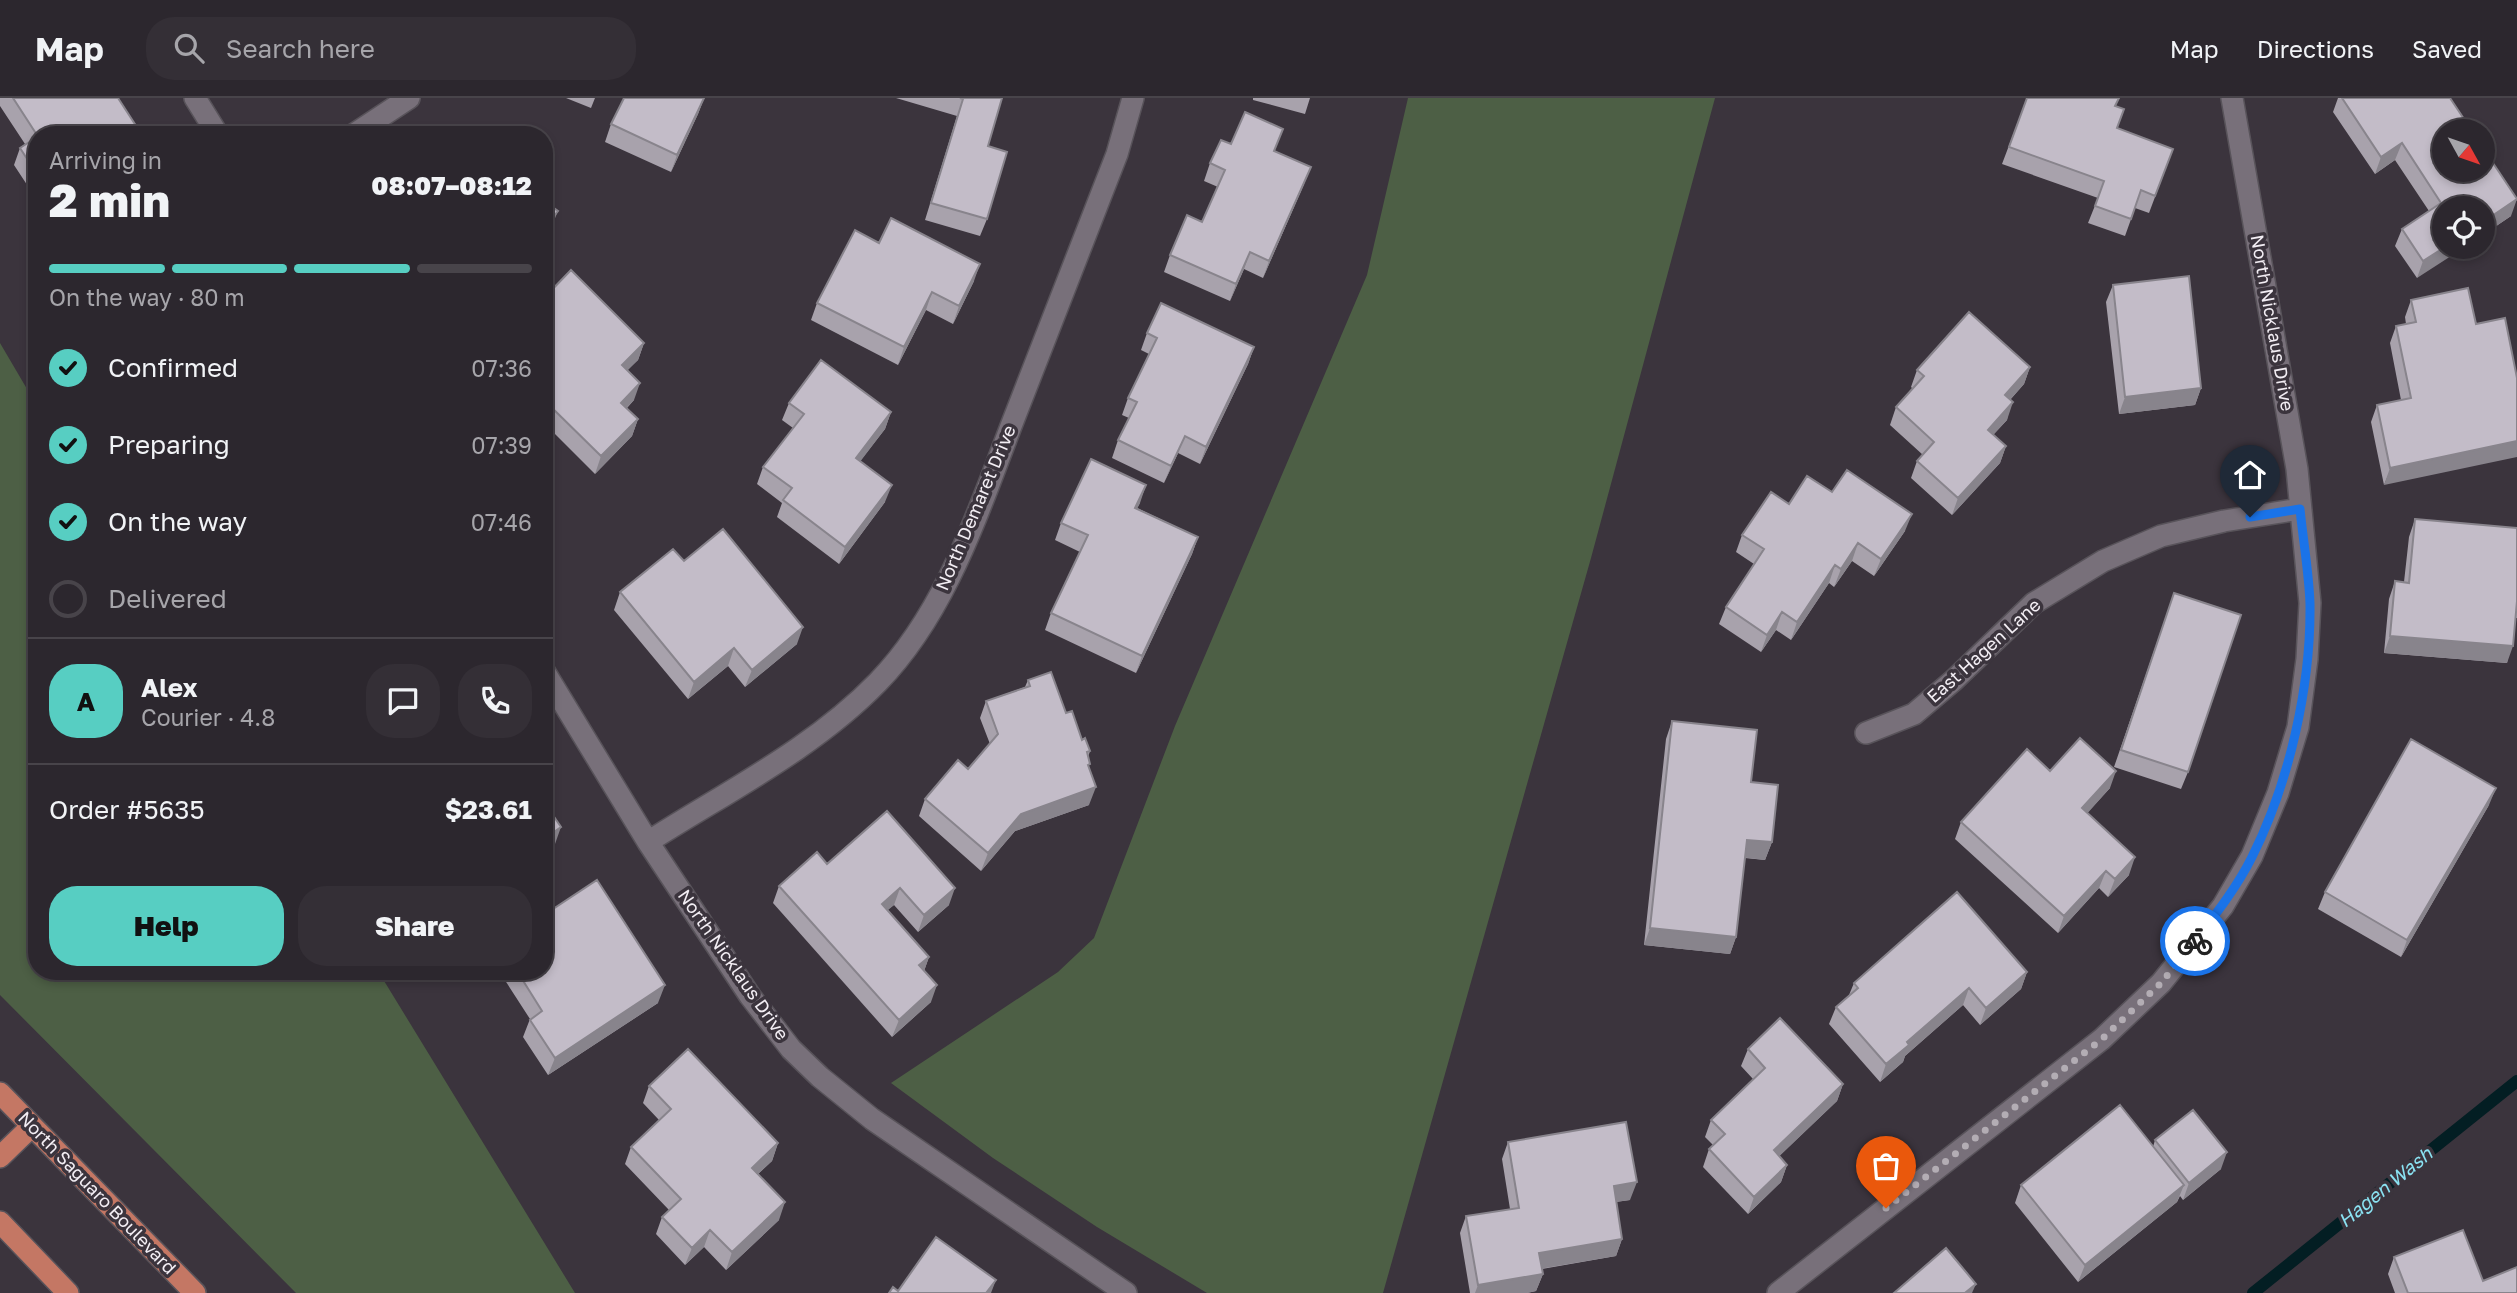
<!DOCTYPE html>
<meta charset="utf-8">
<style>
:root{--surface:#2c272e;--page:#342f36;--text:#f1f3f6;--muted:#a6a5aa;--line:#48444a;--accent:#57cec2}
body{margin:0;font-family:"Golos Text",sans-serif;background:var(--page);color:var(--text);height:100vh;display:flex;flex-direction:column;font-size:26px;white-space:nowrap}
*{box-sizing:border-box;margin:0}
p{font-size:23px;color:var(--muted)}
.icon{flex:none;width:38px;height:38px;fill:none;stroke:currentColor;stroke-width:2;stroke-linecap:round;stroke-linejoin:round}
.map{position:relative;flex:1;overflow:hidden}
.side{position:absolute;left:28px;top:28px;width:525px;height:854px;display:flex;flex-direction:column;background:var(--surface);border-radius:28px;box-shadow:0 4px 10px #0003,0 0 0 2px var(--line)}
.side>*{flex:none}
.needle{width:46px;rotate:130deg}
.controls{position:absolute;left:2432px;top:21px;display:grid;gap:14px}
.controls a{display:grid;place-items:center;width:63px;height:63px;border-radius:50%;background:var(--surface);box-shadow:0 4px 10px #0003,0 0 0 2px var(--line);font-size:35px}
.pin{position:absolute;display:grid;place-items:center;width:60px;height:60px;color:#fff;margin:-72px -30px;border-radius:50% 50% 50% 0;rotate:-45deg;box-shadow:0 0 7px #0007}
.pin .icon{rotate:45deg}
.courier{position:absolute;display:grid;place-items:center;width:70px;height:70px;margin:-35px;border:5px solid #1a73e8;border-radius:50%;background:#fff;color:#222;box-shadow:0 2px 9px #0007}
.headline em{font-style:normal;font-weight:800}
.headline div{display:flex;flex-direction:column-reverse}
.headline{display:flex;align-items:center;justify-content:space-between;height:119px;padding:0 21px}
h1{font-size:46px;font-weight:800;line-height:52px}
.bar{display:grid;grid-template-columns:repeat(4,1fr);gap:10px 7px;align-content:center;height:84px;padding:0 21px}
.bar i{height:9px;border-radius:5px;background:var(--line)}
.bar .on{background:var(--accent)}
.bar p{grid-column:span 4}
.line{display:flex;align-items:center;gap:18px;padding:0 21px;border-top:2px solid var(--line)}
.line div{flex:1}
.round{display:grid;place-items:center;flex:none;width:74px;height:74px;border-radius:28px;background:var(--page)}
ol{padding:0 21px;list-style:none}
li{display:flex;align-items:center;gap:21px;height:77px}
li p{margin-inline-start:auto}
li .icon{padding:7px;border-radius:50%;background:var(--accent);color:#111;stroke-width:4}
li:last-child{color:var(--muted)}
li i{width:38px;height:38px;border:4px solid var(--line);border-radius:50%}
.primary-button{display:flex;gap:14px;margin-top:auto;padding:14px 21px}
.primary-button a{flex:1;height:80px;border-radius:28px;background:var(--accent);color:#111;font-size:28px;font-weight:800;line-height:80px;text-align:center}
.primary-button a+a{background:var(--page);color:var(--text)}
header{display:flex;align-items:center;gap:42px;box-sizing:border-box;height:98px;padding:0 35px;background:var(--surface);border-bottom:2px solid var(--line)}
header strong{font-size:33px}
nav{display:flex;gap:38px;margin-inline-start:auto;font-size:24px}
.search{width:490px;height:63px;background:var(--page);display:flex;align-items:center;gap:18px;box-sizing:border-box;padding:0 24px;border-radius:28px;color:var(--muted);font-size:26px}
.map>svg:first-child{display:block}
.green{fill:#4d5f45}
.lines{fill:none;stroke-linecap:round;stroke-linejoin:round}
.stream{stroke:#031e23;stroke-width:12}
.minor-casing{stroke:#58535a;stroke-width:24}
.major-casing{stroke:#58535a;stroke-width:24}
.minor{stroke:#78707a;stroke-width:21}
.major{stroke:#c47764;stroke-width:21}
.wall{fill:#a8a2ac}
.shaded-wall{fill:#88848c}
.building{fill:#c3bcc8;stroke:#88848c;stroke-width:2}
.done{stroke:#b3adb4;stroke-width:7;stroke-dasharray:0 12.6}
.route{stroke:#1a73e8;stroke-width:9}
.labels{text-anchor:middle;stroke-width:7;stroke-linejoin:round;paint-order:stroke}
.street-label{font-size:18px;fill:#f3eef4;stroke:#3b343d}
.water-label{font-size:19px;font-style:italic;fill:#8ae2f2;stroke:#3b343d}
</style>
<header>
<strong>Map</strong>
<div class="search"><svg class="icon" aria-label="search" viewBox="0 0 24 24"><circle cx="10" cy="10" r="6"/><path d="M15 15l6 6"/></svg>Search here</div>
<nav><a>Map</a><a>Directions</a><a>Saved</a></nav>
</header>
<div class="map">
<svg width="2517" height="1195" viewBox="0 0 2517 1195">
<rect width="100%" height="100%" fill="#3b343d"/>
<!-- green -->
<path class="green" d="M1408 0H1715L1591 460 1383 1195H1207L1097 1129 993 1060 891 985 1058 874 1094 840 1175 628 1367 177Z
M0 245 37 308V873H378L575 1195H296L0 897Z"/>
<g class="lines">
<!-- stream -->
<path class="stream" d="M2253 1195 2517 983"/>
<!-- minor casing -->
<g class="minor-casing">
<path id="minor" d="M195 0 218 37
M353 37 409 0
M544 573 648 744 750 898 791 951 820 979 872 1021 1126 1195
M1866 635 1914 616 1954 582 2034 505 2103 463 2161 438 2224 423 2300 411
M648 744C726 694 813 651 878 584 947 513 978 413 1013 323 1048 234 1083 145 1117 56L1133 0
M1778 1195 2102 941 2161 885 2223 808 2252 758 2278 695 2298 629 2307 561 2310 505 2297 371 2232 0"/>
</g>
<!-- major casing -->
<g class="major-casing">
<path id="major" d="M0 995 195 1195
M0 1059 32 1028
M0 1124 68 1195"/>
</g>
<!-- minor -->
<use href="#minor" class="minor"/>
<!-- major -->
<use href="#major" class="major"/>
</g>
<!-- wall -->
<path class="wall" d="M0 0H118L37 37V102L14 67 20 50 25 46 0 8Z
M566 0H595L591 10Z
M704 0 698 16 671 74 605 44 611 26Z
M896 0H1002L988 48 987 121 980 138 925 122 957 18Z
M1253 0H1310L1305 16 1253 2Z
M2027 0 2116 9 2117 30 2173 51 2149 115 2135 110 2125 138 2088 125 2098 100 2002 66Z
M2338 0H2450L2511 118 2483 137V110L2417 180 2395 148 2402 131 2429 113 2395 62 2375 76 2333 14Z
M1231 46 1275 53 1304 86 1263 180 1244 171 1230 203 1164 174 1170 157 1202 124 1218 89 1204 83 1210 65Z
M879 145 974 183 953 226 926 212 898 267 811 222 817 205Z
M2113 187 2201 290 2195 307 2119 316 2106 204Z
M2468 190 2384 387 2371 324 2377 307 2401 302 2390 245 2396 228 2406 226 2405 219 2411 202Z
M544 200 644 245 638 262 627 272 634 302 627 310 638 321 632 338 595 376 544 325Z
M1147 235 1254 249 1248 266 1200 366 1178 355 1164 385 1112 360 1118 342 1129 320 1122 317 1128 300 1149 256 1141 252Z
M2030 269 2024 286 2010 302 2007 322 1993 337 2006 348 2000 365 1952 417 1911 380 1917 363 1923 357 1890 327 1896 309 1913 291 1911 289 1917 272Z
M789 305 891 314 885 331 860 363 885 404 839 466 777 419 782 405 757 386 763 369 793 330 782 322Z
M1832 394 1905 433 1874 478 1852 463 1834 489 1829 485 1791 542 1776 532 1761 554 1719 526 1726 509 1754 466 1736 454 1742 437 1789 406Z
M1140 405 1137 410 1198 439 1192 456 1136 575 1045 532 1051 515 1080 454 1055 442 1061 425Z
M2415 421 2517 430V520H2515L2507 565 2384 555 2389 501 2395 483 2404 484 2409 439Z
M684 463 797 546 745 589 728 568 688 601 614 512 620 494Z
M2174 495 2188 674 2181 691 2114 669Z
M1028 582 1066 615 1090 653 1088 659 1089 707 1015 733 981 773 919 718 925 701 968 671 990 646 980 620 986 603 1025 589Z
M1672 623 1751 684 1772 744 1765 762 1745 760 1736 839 1730 856 1644 847 1666 641Z
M2050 673 2110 690 2087 715 2129 777 2108 799 2099 790 2058 835 1955 741 1961 724Z
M2489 707 2401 859 2318 811 2325 794Z
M887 713 949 807 918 834 894 807 887 812 929 859 924 873 931 904 892 939 773 805 779 788 827 766Z
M499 873H544L658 905 548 977 523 939 530 921Z
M2027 874 2021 891 1980 927 1963 907 1905 958 1903 964 1880 984 1829 926 1836 909 1849 897 1854 885Z
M1748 951 1843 986 1837 1003 1779 1058 1787 1067 1781 1084 1748 1116 1703 1069 1709 1051 1713 1047 1705 1039 1711 1022 1753 981 1741 968Z
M649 988 778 1045 772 1063 758 1076 779 1122 726 1172 704 1149 685 1167 656 1136 662 1119 669 1112 625 1066 631 1049 659 1022 643 1005Z
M2155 1042 2221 1071 2183 1102 2180 1098 2177 1104 2078 1184 2015 1105 2021 1087 2153 1049Z
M1508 1044 1630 1102 1616 1104 1622 1141 1616 1158 1542 1171 1543 1176 1536 1193 1527 1195H1470L1460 1135 1466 1118 1510 1111 1502 1061Z
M2394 1159 2483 1183 2517 1195H2395L2388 1176Z"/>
<!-- shaded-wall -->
<path class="shaded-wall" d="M704 0 698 16 671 74 677 57Z
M2402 45 2395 62 2375 76 2381 59Z
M1311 69 1304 86 1263 180 1269 163Z
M2517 101 2511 118 2483 137V124Z
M558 113 551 130 544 140V131Z
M551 144 545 161 544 162V153Z
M2445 149H2465L2417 180 2423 163Z
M1250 154 1244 171 1230 203 1236 186Z
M980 166 974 183 953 226 959 208Z
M932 194 926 212 898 267 904 249Z
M644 245 638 262 616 284 622 267Z
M1254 249 1248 266 1200 366 1206 349Z
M2030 269 2024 286 1998 315 2005 297Z
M640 285 634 302 615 322 621 305Z
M2201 290 2195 307 2119 316 2125 299Z
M2013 304 2007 322 1982 349 1988 332Z
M891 314 885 331 850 377 856 360Z
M638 321 632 338 595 376 601 358Z
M1185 338 1178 355 1164 385 1171 368Z
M2517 343V359L2384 387 2390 370Z
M2006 348 2000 365 1952 417 1958 400Z
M892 387 885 404 839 466 845 449Z
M1146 387 1140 405 1129 427 1135 410Z
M1912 416 1905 433 1874 478 1881 461Z
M1198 439 1192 456 1136 575 1142 558Z
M1858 445 1852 463 1834 489 1841 471Z
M1835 467 1829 485 1791 542 1797 524Z
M1782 514 1776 532 1761 554 1767 537Z
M803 529 797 546 745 589 752 572Z
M2390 538 2513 548 2507 565 2384 555Z
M734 550 728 568 688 601 694 584Z
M2116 673 2110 690 2076 728 2082 710Z
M1096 689 1089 707 1015 733 981 773 988 755 1021 716Z
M2496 690 2489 707 2401 859 2407 842Z
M561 729 555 746 544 754V741Z
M1747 742 1772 744 1765 762 1740 759Z
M2135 759 2129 777 2108 799 2115 781Z
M2106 773 2099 790 2058 835 2064 818Z
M900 790 894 807 875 823 882 806Z
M955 790 949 807 918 834 924 817Z
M1650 830 1736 839 1730 856 1644 847Z
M929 859 923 876 919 867Z
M2027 874 2021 891 1980 927 1986 910Z
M665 887 658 905 548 977 555 960Z
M937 887 931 904 892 939 899 922Z
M1969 890 1963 907 1905 958 1903 964 1880 984 1886 966 1907 944Z
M1843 986 1837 1003 1767 1070 1774 1052Z
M778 1045 772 1063 746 1087 752 1070Z
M2227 1054 2221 1071 2183 1102 2189 1085Z
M1787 1067 1781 1084 1748 1116 1754 1099Z
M1637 1084 1630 1102 1607 1105 1614 1088Z
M2184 1087 2177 1104 2078 1184 2085 1167Z
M785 1104 779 1122 726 1172 732 1154Z
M710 1132 704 1149 685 1167 692 1150Z
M1622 1141 1616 1158 1533 1172 1539 1155Z
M1543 1176 1536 1193 1527 1195H1475L1478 1187Z
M996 1182 991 1195H986Z
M1976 1186 1972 1195H1966V1194Z"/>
<!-- building -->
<path class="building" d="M13 0H118L142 37H37Z
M624 0H704L677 57 611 26Z
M960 0H1002L988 48 1007 54 987 121 931 105 963 1Z
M2027 0H2119L2115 8 2124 11 2117 30 2173 51 2155 98 2141 92 2131 121 2095 108 2104 83 2009 49Z
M2342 0H2450L2472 33H2445V72H2483V50L2517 101 2483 124V110H2445V149L2423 163 2402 131 2441 105 2402 45 2381 59Z
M1245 14 1283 31 1274 53 1311 69 1269 163 1250 154 1236 186 1170 157 1187 117 1202 124 1225 72 1210 65 1221 42 1231 46Z
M37 39V76L20 50Z
M544 103 558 113 544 131Z
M891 120 980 166 959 208 932 194 904 249 817 205 855 132 879 145Z
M544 138 551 144 544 153Z
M571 172 644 245 622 267 640 285 621 305 638 321 601 358 544 302V200Z
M2189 178 2201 290 2125 299 2113 187Z
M2468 190 2476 226 2505 220 2517 280V343L2390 370 2377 307 2411 300 2396 228 2416 224 2411 202Z
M1161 205 1254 249 1206 349 1185 338 1171 368 1118 342 1137 304 1128 300 1157 240 1147 235Z
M1969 214 2030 269 2005 297 2013 304 1988 332 2006 348 1958 400 1917 363 1934 344 1896 309 1924 278 1917 272Z
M821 262 891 314 856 360 892 387 845 449 783 402 792 390 763 369 804 316 789 305Z
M1091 361 1146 387 1135 410 1198 439 1142 558 1051 515 1088 437 1061 425Z
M1847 372 1912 416 1881 461 1858 445 1841 471 1835 467 1797 524 1782 514 1767 537 1726 509 1764 451 1742 437 1771 394 1789 406 1807 378 1832 394Z
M2415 421 2517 430V503L2513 548 2390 538 2395 483 2409 485Z
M723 431 803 529 752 572 734 550 694 584 620 494 673 451 684 463Z
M2174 495 2241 517 2188 674 2121 652Z
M1051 574 1066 615 1072 613 1082 642 1085 640 1090 653 1087 654 1090 666 1088 667 1096 689 1021 716 988 755 925 701 958 662 968 671 998 636 986 603 1030 588 1028 582Z
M1672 623 1757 632 1751 684 1778 687 1772 744 1747 742 1736 839 1650 830Z
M2080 640 2116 673 2082 710 2135 759 2115 781 2106 773 2064 818 1961 724 2027 651 2050 673Z
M2411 641 2496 690 2407 842 2325 794Z
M544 704 561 729 544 741Z
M887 713 955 790 924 817 900 790 882 806 929 859 919 867 937 887 899 922 779 788 817 754 827 766Z
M597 782 665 887 555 960 530 922 542 913 517 873H544V817Z
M1957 794 2027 874 1986 910 1969 890 1907 944 1909 947 1886 966 1836 909 1858 890 1854 885Z
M1780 920 1843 986 1774 1052 1787 1067 1754 1099 1709 1051 1725 1036 1711 1022 1765 970 1748 951Z
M688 951 778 1045 752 1070 785 1104 732 1154 710 1132 692 1150 662 1119 681 1101 631 1049 671 1011 649 988Z
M2120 1007 2184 1087 2085 1167 2021 1087Z
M2193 1012 2227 1054 2189 1085 2155 1042Z
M1626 1024 1637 1084 1614 1088 1622 1141 1539 1155 1543 1176 1478 1187 1466 1118 1519 1110 1508 1044Z
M2463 1132 2483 1183 2517 1169V1195H2408L2394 1159Z
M936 1139 996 1182 986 1195H889L893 1189 898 1193Z
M1946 1150 1976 1186 1966 1194 1967 1195H1894Z"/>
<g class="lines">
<!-- done -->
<path class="done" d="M1886 1110 2102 941 2161 885 2195 843"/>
<!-- route -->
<path class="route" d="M2195 843C2216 816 2237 789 2252 759 2289 685 2311 589 2310 506 2309 475 2303 442 2300 411L2250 419"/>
</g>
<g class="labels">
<!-- street labels -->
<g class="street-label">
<text transform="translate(2272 225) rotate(80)" y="6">North Nicklaus Drive</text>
<text transform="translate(976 410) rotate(-67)" y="6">North Demaret Drive</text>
<text transform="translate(1984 553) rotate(-42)" y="6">East Hagen Lane</text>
<text transform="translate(733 867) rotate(55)" y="6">North Nicklaus Drive</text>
<text transform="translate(97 1095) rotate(46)" y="6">North Saguaro Boulevard</text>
</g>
<!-- water labels -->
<g class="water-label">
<text transform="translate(2385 1089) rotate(-39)" y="7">Hagen Wash</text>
</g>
</g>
</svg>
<div class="controls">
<a><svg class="needle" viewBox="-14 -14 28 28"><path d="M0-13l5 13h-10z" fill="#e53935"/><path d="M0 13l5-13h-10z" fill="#a6a5aa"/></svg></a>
<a><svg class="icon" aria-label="locate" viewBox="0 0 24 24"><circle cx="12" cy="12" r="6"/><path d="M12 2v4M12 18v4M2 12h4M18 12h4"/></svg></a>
</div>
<div class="pin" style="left:1886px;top:1110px;background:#ea580c"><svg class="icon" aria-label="bag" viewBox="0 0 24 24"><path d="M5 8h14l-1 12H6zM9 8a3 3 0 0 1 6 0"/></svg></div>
<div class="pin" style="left:2250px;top:419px;background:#1f2937"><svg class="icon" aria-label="home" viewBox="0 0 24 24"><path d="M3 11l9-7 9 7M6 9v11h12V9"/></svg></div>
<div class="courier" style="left:2195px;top:843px"><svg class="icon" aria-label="bike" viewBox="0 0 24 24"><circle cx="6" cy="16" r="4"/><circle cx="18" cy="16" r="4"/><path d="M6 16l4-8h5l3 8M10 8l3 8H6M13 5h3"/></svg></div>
<section class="side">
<div class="headline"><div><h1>2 min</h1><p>Arriving in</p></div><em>08:07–08:12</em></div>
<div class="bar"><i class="on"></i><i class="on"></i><i class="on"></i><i></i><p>On the way · 80 m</p></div>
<ol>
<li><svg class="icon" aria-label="check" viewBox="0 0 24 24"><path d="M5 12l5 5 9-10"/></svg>Confirmed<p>07:36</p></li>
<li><svg class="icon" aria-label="check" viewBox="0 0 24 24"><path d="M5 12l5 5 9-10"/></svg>Preparing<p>07:39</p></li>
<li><svg class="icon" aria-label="check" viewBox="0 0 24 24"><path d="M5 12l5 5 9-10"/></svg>On the way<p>07:46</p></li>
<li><i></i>Delivered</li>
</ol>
<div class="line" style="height:126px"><b class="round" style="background:var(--accent);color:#111">A</b><div><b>Alex</b><p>Courier · 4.8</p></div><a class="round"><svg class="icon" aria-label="chat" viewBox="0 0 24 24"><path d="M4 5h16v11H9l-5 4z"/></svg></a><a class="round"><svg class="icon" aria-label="phone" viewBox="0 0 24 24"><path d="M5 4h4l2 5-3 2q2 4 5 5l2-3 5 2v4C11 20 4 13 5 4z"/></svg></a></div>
<div class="line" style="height:91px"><div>Order #5635</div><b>$23.61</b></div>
<div class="primary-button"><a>Help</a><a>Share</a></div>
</section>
</div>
